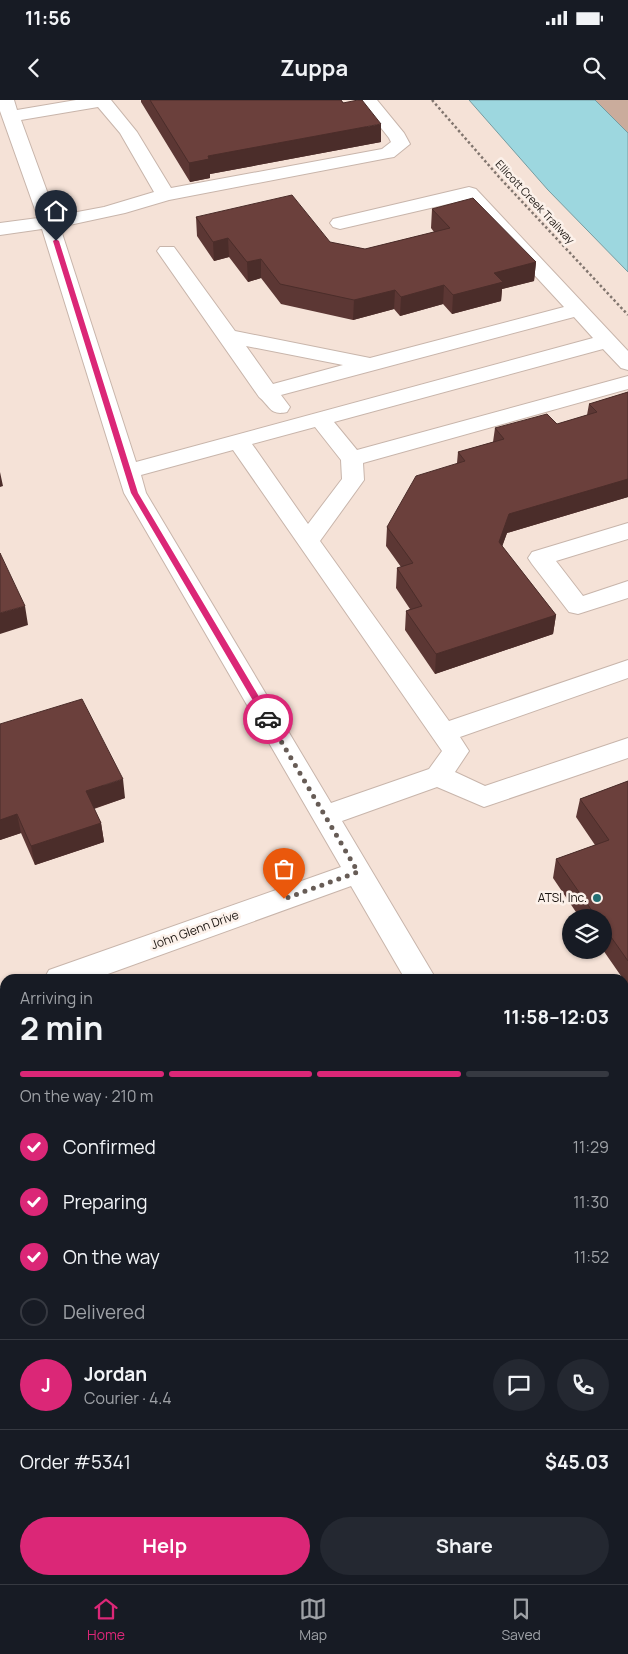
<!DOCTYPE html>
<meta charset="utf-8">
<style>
:root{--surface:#171b24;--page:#242831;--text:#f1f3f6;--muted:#9ea1a6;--line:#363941;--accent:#db2777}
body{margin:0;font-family:Manrope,sans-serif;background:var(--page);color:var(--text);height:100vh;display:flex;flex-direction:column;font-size:19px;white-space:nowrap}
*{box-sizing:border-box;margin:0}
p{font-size:16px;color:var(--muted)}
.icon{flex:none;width:28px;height:28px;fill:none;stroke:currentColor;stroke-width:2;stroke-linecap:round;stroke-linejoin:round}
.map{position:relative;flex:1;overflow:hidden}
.panel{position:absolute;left:0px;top:874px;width:629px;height:611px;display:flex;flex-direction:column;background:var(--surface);border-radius:15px 15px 0 0;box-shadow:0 1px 4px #0004}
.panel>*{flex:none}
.buttons{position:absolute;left:562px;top:809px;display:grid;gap:10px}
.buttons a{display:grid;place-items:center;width:50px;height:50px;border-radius:50%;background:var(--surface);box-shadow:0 1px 4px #0004;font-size:25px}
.pin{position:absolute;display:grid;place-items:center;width:42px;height:42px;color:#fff;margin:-51px -21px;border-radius:50% 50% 50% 0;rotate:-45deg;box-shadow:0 0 5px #0007}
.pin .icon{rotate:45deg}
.courier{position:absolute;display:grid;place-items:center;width:50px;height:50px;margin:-25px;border:4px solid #db2777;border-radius:50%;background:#fff;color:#222;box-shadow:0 1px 6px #0007}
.summary em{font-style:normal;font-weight:700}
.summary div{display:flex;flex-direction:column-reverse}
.summary{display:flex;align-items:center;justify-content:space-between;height:85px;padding:0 20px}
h1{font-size:32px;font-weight:700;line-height:38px}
.bar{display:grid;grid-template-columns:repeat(4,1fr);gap:8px 5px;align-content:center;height:60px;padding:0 20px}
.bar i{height:6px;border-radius:4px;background:var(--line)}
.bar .selected{background:var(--accent)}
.bar p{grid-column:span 4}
.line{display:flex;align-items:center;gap:12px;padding:0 20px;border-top:1px solid var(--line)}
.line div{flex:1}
.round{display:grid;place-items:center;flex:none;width:52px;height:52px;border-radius:26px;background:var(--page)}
ol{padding:0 20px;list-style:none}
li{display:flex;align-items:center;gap:15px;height:55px}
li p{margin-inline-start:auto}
li .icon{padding:5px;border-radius:50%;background:var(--accent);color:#fff;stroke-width:4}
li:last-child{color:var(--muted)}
li i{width:28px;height:28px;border:2px solid var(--line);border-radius:50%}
.button{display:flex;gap:10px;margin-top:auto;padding:10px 20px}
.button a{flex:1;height:58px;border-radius:30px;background:var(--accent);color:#fff;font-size:20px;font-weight:700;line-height:58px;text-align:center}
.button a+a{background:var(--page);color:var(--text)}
.status{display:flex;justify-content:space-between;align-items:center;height:35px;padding:0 25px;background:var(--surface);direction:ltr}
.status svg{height:14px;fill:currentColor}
header{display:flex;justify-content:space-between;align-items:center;height:65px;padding:0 20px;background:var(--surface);font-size:22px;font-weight:700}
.tabs{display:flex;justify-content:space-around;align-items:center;height:70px;border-top:1px solid var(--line);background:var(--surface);font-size:14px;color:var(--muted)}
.tabs a{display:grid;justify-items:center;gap:2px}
.tabs .selected{color:var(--accent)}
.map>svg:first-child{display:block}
.green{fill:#caac9c}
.water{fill:#9dd7df;stroke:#769ca1}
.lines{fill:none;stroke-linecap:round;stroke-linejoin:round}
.minor-casing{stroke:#c8b5ab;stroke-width:2}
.path{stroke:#81756e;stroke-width:2.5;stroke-dasharray:2.5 2.5;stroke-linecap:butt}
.minor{fill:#fff;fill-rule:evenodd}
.wall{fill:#5c3734}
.shaded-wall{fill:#4b2d2a}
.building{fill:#6b403c;stroke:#4b2d2a}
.route{fill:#db2777}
.done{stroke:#675c56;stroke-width:5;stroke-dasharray:0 9}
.poi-dot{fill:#246f73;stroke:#fcf1ea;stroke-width:2}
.labels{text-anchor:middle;stroke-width:5;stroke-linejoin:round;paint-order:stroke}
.far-street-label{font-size:11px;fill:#1a1410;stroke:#fcf1ea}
.poi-label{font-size:12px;fill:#1a1410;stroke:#fcf1ea;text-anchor:end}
.street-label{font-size:12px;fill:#1a1410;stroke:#fcf1ea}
</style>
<div class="status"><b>11:56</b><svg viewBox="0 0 49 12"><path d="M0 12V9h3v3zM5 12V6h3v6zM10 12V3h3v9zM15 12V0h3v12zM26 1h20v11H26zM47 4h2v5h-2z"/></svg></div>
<header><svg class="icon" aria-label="back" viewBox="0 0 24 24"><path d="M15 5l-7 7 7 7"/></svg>Zuppa<svg class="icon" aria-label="search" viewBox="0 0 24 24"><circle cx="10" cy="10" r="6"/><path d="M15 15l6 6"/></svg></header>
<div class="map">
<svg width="628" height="1484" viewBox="0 0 628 1484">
<rect width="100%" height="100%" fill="#f5e2d7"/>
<!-- green -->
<path class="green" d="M595 0H628V33Z"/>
<!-- water -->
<path class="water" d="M469 0H595L628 33V172L548 90Z"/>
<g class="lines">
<!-- minor casing -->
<g class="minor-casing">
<path id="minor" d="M0 0H14L17 10 76 0H111L137 32 171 88 382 49 391 42 389 38 359 0H377L404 33 410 44 394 57 388 58 169 100 125 113 60 127 136 362 593 238 574 217 281 295 290 307 287 312C270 316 270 306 259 297L157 151 160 147H174L235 231 370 258 564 207 465 100 340 129 333 127 330 123 333 119 469 87 476 89 628 251V270L621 268 603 249 334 322 357 350 628 276V289L363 363 364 380 320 441 449 621 628 560V578L460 637 469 651 455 672 485 686 628 638V658L484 707 437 687 342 721 436 879H405L351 786 94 879H44L49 870 341 767 124 393 42 129 0 135V123L38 118 0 11ZM98 7 120 33 154 92 104 107 56 116 21 20ZM246 246 343 265 273 284ZM315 327 341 360 342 379 308 424 252 344ZM233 350 442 651 429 669 331 703 146 393 141 375Z
M628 423V439L556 461 583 496 628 481V498L578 514 569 512 532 464 528 458 532 452Z
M5 886V911L0 912V887Z
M628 1008V1036L624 1038V1010Z
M624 1206 628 1207V1245L624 1244Z"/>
</g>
<!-- path -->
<path class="path" d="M432 0 499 77 628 215"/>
<!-- minor -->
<use href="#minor" class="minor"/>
</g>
<!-- wall -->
<path class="wall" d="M141 0H341L381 42 210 74V78L190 82 141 2Z
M432 109 536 162 534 181 502 189 501 201 452 214 443 204 400 216 394 209 353 220 281 204 261 178 248 182 229 157 214 161 197 136 196 117 365 149 434 132 431 128Z
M628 292V397L507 433 502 446 556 515 553 534 435 574 405 530 406 511 410 509 396 488 397 468 401 467 386 446 387 427 457 363 458 352 493 342 495 328 557 324 587 315 589 304Z
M0 624 125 698 94 709 101 723 104 742 35 765 21 733 0 740Z
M628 681V886L603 850H604V818H580L553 778 556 759 595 745 576 717 580 699Z"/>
<!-- shaded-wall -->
<path class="shaded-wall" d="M381 24V42L210 74V78L190 82 189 63 208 56Z
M228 138 229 157 214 161 213 142Z
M261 159V178L248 182 247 162Z
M536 162 534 181 502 189 501 201 452 214 453 195 494 173Z
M444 185 443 204 400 216 401 197Z
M395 190 394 209 353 220 354 200Z
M0 372 3 386 0 387Z
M628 379V397L507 433 497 461 499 442 509 414Z
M25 506 28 525 0 534V513Z
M556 515 553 534 435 574 436 554Z
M123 679 125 698 89 710 86 691Z
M17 714 21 733 0 740V720Z
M101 723 104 742 35 765 31 746Z"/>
<!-- building -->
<path class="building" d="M150 0H341L343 3 358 0H362L381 24 208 56 209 59 189 63Z
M292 95 330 142 365 149 450 128 432 109 473 98 536 162 494 173 503 182 453 195 444 185 401 197 395 190 354 200 280 184 261 159 247 162 228 138 213 142 196 117Z
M628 292V379L509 414 499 442 556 515 436 554 406 511 422 506 397 468 413 463 387 427 416 376 465 361 458 352 504 339 495 328 547 314 557 324 597 312 589 304Z
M0 453 25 506 0 513Z
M82 599 123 679 86 691 101 723 31 746 17 714 0 720V624Z
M628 681V861L604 827V818H597L556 759 609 740 580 699Z
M5 1024V1401L0 1385V1026Z
M30 1480H338L340 1484H31Z"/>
<!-- route -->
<path class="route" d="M56 139 59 141 138 393 271 617V621H265L131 393 53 141Z"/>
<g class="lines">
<!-- done -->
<path class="done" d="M268 619 358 772 284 799"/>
</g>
<!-- markers -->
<circle class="poi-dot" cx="597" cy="798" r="5"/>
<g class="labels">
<!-- far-street labels -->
<g class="far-street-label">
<text transform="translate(535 102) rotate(47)" y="4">Ellicott Creek Trailway</text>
</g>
<!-- poi labels -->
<g class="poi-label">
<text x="587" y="802">ATSI, Inc.</text>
</g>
<!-- street labels -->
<g class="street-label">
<text transform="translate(195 830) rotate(-20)" y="4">John Glenn Drive</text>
</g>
</g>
</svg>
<div class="buttons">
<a><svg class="icon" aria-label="layers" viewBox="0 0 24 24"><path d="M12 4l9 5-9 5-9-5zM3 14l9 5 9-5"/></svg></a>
</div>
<div class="pin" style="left:284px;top:799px;background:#ea580c"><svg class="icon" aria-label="bag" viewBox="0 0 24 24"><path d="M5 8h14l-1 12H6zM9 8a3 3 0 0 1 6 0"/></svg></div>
<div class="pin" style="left:56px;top:141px;background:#1f2937"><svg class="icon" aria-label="home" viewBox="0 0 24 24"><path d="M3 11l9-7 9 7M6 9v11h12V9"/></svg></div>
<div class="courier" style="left:268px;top:619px"><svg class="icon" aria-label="car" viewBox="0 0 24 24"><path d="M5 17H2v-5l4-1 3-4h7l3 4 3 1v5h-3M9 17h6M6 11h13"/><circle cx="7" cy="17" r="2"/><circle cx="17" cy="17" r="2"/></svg></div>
<section class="panel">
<div class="summary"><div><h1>2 min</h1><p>Arriving in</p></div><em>11:58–12:03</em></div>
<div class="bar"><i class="selected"></i><i class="selected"></i><i class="selected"></i><i></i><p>On the way · 210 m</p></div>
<ol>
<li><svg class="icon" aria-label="check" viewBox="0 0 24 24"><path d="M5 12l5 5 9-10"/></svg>Confirmed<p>11:29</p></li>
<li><svg class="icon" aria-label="check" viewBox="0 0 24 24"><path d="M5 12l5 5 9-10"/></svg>Preparing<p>11:30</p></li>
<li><svg class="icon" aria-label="check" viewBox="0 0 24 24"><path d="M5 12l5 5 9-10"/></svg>On the way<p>11:52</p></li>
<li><i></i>Delivered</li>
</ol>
<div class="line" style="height:90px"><b class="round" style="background:var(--accent);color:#fff">J</b><div><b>Jordan</b><p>Courier · 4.4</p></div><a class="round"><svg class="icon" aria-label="chat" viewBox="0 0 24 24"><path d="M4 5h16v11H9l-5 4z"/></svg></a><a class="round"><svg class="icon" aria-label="phone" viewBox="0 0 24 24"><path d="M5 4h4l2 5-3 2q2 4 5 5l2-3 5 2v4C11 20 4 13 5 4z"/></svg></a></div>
<div class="line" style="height:65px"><div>Order #5341</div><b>$45.03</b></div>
<div class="button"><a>Help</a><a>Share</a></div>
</section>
</div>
<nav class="tabs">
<a class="selected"><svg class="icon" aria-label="home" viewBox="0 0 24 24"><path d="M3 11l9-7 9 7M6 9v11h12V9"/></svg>Home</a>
<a><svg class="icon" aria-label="map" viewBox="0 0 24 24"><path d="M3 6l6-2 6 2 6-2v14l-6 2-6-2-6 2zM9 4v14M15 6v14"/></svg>Map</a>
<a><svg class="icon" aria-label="saved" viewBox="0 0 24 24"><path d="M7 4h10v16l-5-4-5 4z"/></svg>Saved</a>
</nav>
